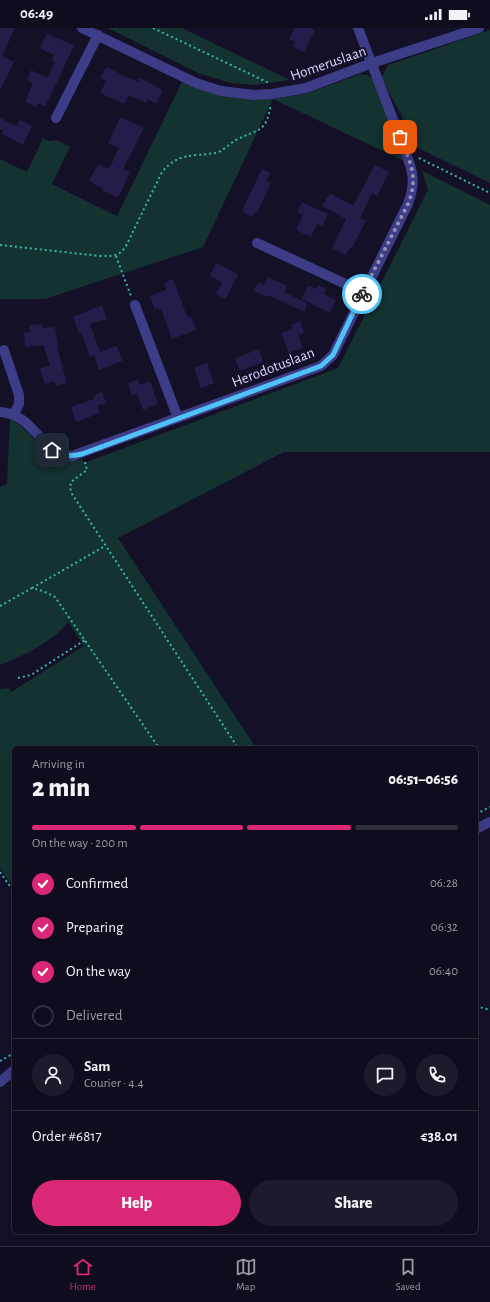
<!DOCTYPE html>
<meta charset="utf-8">
<style>
:root{--surface:#0f0c1e;--page:#1d1a2b;--text:#f1f3f6;--muted:#9b9ba4;--line:#2f2c3c;--accent:#db2777}
body{margin:0;font-family:"Alegreya Sans",sans-serif;background:var(--page);color:var(--text);height:100vh;display:flex;flex-direction:column;font-size:15px;white-space:nowrap}
*{box-sizing:border-box;margin:0}
p{font-size:13px;color:var(--muted)}
.icon{flex:none;width:22px;height:22px;fill:none;stroke:currentColor;stroke-width:2;stroke-linecap:round;stroke-linejoin:round}
.map{position:relative;flex:1;overflow:hidden}
.details{position:absolute;left:12px;top:718px;width:466px;height:488px;display:flex;flex-direction:column;background:var(--surface);border-radius:6px;box-shadow:0 4px 16px #0002,0 0 0 1px var(--line)}
.details>*{flex:none}
.pin{position:absolute;display:grid;place-items:center;width:34px;height:34px;color:#fff;margin:-17px;border-radius:8px;box-shadow:0 2px 6px #0006}
.courier{position:absolute;display:grid;place-items:center;width:40px;height:40px;margin:-20px;border:3px solid #4fc3f7;border-radius:50%;background:#fff;color:#222;box-shadow:0 1px 5px #0007}
.head em{font-style:normal;font-weight:800}
.head div{display:flex;flex-direction:column-reverse}
.head{display:flex;align-items:center;justify-content:space-between;height:68px;padding:0 20px}
h1{font-size:26px;font-weight:800;line-height:30px}
.bar{display:grid;grid-template-columns:repeat(4,1fr);gap:6px 4px;align-content:center;height:48px;padding:0 20px}
.bar i{height:5px;border-radius:3px;background:var(--line)}
.bar .current{background:var(--accent)}
.bar p{grid-column:span 4}
.line{display:flex;align-items:center;gap:10px;padding:0 20px;border-top:1px solid var(--line)}
.line div{flex:1}
.round{display:grid;place-items:center;flex:none;width:42px;height:42px;border-radius:21px;background:var(--page)}
ol{padding:0 20px;list-style:none}
li{display:flex;align-items:center;gap:12px;height:44px}
li p{margin-inline-start:auto}
li .icon{padding:4px;border-radius:50%;background:var(--accent);color:#fff;stroke-width:4}
li:last-child{color:var(--muted)}
li i{width:22px;height:22px;border:2px solid var(--line);border-radius:50%}
.button{display:flex;gap:8px;margin-top:auto;padding:8px 20px}
.button a{flex:1;height:46px;border-radius:24px;background:var(--accent);color:#fff;font-size:16px;font-weight:800;line-height:46px;text-align:center}
.button a+a{background:var(--page);color:var(--text)}
.status{display:flex;justify-content:space-between;align-items:center;height:28px;padding:0 20px;background:var(--surface);direction:ltr}
.status svg{height:11px;fill:currentColor}
.tab-bar{display:flex;justify-content:space-around;align-items:center;height:56px;border-top:1px solid var(--line);background:var(--surface);font-size:11px;color:var(--muted)}
.tab-bar a{display:grid;justify-items:center;gap:2px}
.tab-bar .current{color:var(--accent)}
.map>svg:first-child{display:block}
.green{fill:#133230}
.building{fill:#241d49}
.lines{fill:none;stroke-linecap:round;stroke-linejoin:round}
.path{stroke:#31b9ad;stroke-width:2;stroke-dasharray:2 3;stroke-linecap:butt}
.minor{stroke:#3d3c86;stroke-width:10}
.tertiary{stroke:#3d3c86;stroke-width:10}
.done{stroke:#9592b4;stroke-width:4;stroke-dasharray:0 7.2}
.route{stroke:#4fc3f7;stroke-width:5}
.labels{text-anchor:middle;stroke-width:4;stroke-linejoin:round;paint-order:stroke}
.street-label{font-size:15px;fill:#dbd8ff;stroke:#141028}
</style>
<div class="status"><b>06:49</b><svg viewBox="0 0 49 12"><path d="M0 12V9h3v3zM5 12V6h3v6zM10 12V3h3v9zM15 12V0h3v12zM26 1h20v11H26zM47 4h2v5h-2z"/></svg></div>
<div class="map">
<svg width="490" height="1218" viewBox="0 0 490 1218">
<rect width="100%" height="100%" fill="#141028"/>
<!-- green -->
<path class="green" d="M108 0H182L290 52 255 57 231 55 198 45Z
M490 2V155L412 117 401 86 388 63 382 49 388 37Z
M360 46 367 47 372 50 406 134 273 71 203 219 45 271H0V131L27 144 43 110 49 113 56 112 70 119 52 156 117 188 182 54 197 60 273 71 309 65Z
M422 143 490 177V424H284L118 510 256 720H14V860L0 840V661L9 660 11 664 84 618 68 594C55 613 21 629 0 637V459L7 456 10 391C37 404 45 441 82 431L84 435 338 340 428 162Z"/>
<!-- building -->
<path class="building" d="M0 0H15L2 28 14 34 0 62Z
M294 0H310L315 2 304 24 293 19 295 14 289 11Z
M47 5 74 18 45 79 38 75 36 79 25 74 33 55 27 52 31 42 47 50 55 34 52 32 54 27 40 20Z
M106 39 138 54 140 50 163 62 156 76 148 71 146 75 129 67 124 76 100 65 106 53 100 50Z
M121 89 144 100 123 141 130 144 118 170 103 163V161L89 153 98 136 109 141 119 120 108 115Z
M0 90 17 98 20 92 32 98 23 117 2 106 3 102 0 101Z
M375 137 389 144 377 168 372 165 360 190 366 193 352 220 350 219 346 227 332 220 346 191 322 178 330 165 353 178Z
M262 141 270 145 266 153 271 155 257 185 255 184 252 189 242 183Z
M302 174 328 186 322 198 317 196 311 209 296 202 303 187 297 184Z
M216 235 238 246 226 271 216 266 222 254 210 248Z
M268 249 287 258 284 264 307 275 305 284 268 267 267 269 254 263 258 254 264 257Z
M173 251 185 283 189 290 192 289 196 302 172 311 161 281 159 282 158 280 155 281 150 268 166 262 164 255Z
M318 257 326 261 324 266 336 272 330 285 302 271 308 258 316 261Z
M102 277 107 291 90 296 100 324 117 318 122 333 99 342 94 327 90 329 81 305 79 306 73 289Z
M300 293 304 305 298 307 303 320 289 325 281 305 292 301 291 297Z
M42 296 43 300 55 299 59 326 67 355 56 358 54 353 45 356 40 341 50 337 43 317 25 319 24 305 30 304 29 297Z
M259 321 263 334 240 343 235 330Z
M207 335 214 355 201 360 194 340Z
M138 352 140 357 150 353 158 376 143 382 137 366 132 368 128 355Z
M102 364 106 375 97 378 100 385 76 394 71 379 94 371 93 368Z"/>
<g class="lines">
<!-- path -->
<path class="path" d="M153 0 269 55
M419 130 490 165
M0 217 100 228C112 228 119 229 126 218L162 144C179 124 191 129 215 125 222 124 229 116 236 112 259 100 266 106 271 76
M116 228 131 268
M85 434 87 442 71 454 70 460 72 466 238 720
M32 560 105 518
M0 578 32 560 43 563 55 569 159 720
M18 650 31 647 85 612
M476 786 490 779
M0 844 14 864
M476 978 490 982
M0 1033 14 1025"/>
<!-- minor -->
<path class="minor" d="M82 0 196 55 221 63 254 67 272 66 306 60 372 35 479 0
M56 90 98 7
M257 215 363 264
M135 277 178 390
M4 322 19 367V376L14 386
M0 384C35 386 38 424 72 428L321 338 333 327 408 176C415 156 414 147 407 128L358 0"/>
<!-- tertiary -->
<path class="tertiary" d="M476 801 490 794
M0 1054 14 1042"/>
</g>
<g class="lines">
<!-- done -->
<path class="done" d="M362 266 408 176C419 148 410 135 400 109"/>
<!-- route -->
<path class="route" d="M52 422C63 427 70 429 82 426L321 338 333 327 362 266"/>
</g>
<g class="labels">
<!-- street labels -->
<g class="street-label">
<text transform="translate(328 35) rotate(-19)" y="5">Homeruslaan</text>
<text transform="translate(273 339) rotate(-21)" y="5">Herodotuslaan</text>
</g>
</g>
</svg>
<div class="pin" style="left:400px;top:109px;background:#ea580c"><svg class="icon" aria-label="bag" viewBox="0 0 24 24"><path d="M5 8h14l-1 12H6zM9 8a3 3 0 0 1 6 0"/></svg></div>
<div class="pin" style="left:52px;top:422px;background:#1f2937"><svg class="icon" aria-label="home" viewBox="0 0 24 24"><path d="M3 11l9-7 9 7M6 9v11h12V9"/></svg></div>
<div class="courier" style="left:362px;top:266px"><svg class="icon" aria-label="bike" viewBox="0 0 24 24"><circle cx="6" cy="16" r="4"/><circle cx="18" cy="16" r="4"/><path d="M6 16l4-8h5l3 8M10 8l3 8H6M13 5h3"/></svg></div>
<section class="details">
<div class="head"><div><h1>2 min</h1><p>Arriving in</p></div><em>06:51–06:56</em></div>
<div class="bar"><i class="current"></i><i class="current"></i><i class="current"></i><i></i><p>On the way · 200 m</p></div>
<ol>
<li><svg class="icon" aria-label="check" viewBox="0 0 24 24"><path d="M5 12l5 5 9-10"/></svg>Confirmed<p>06:28</p></li>
<li><svg class="icon" aria-label="check" viewBox="0 0 24 24"><path d="M5 12l5 5 9-10"/></svg>Preparing<p>06:32</p></li>
<li><svg class="icon" aria-label="check" viewBox="0 0 24 24"><path d="M5 12l5 5 9-10"/></svg>On the way<p>06:40</p></li>
<li><i></i>Delivered</li>
</ol>
<div class="line" style="height:72px"><a class="round"><svg class="icon" aria-label="person" viewBox="0 0 24 24"><circle cx="12" cy="8" r="4"/><path d="M4 21q1-7 8-7t8 7"/></svg></a><div><b>Sam</b><p>Courier · 4.4</p></div><a class="round"><svg class="icon" aria-label="chat" viewBox="0 0 24 24"><path d="M4 5h16v11H9l-5 4z"/></svg></a><a class="round"><svg class="icon" aria-label="phone" viewBox="0 0 24 24"><path d="M5 4h4l2 5-3 2q2 4 5 5l2-3 5 2v4C11 20 4 13 5 4z"/></svg></a></div>
<div class="line" style="height:52px"><div>Order #6817</div><b>€38.01</b></div>
<div class="button"><a>Help</a><a>Share</a></div>
</section>
</div>
<nav class="tab-bar">
<a class="current"><svg class="icon" aria-label="home" viewBox="0 0 24 24"><path d="M3 11l9-7 9 7M6 9v11h12V9"/></svg>Home</a>
<a><svg class="icon" aria-label="map" viewBox="0 0 24 24"><path d="M3 6l6-2 6 2 6-2v14l-6 2-6-2-6 2zM9 4v14M15 6v14"/></svg>Map</a>
<a><svg class="icon" aria-label="saved" viewBox="0 0 24 24"><path d="M7 4h10v16l-5-4-5 4z"/></svg>Saved</a>
</nav>
